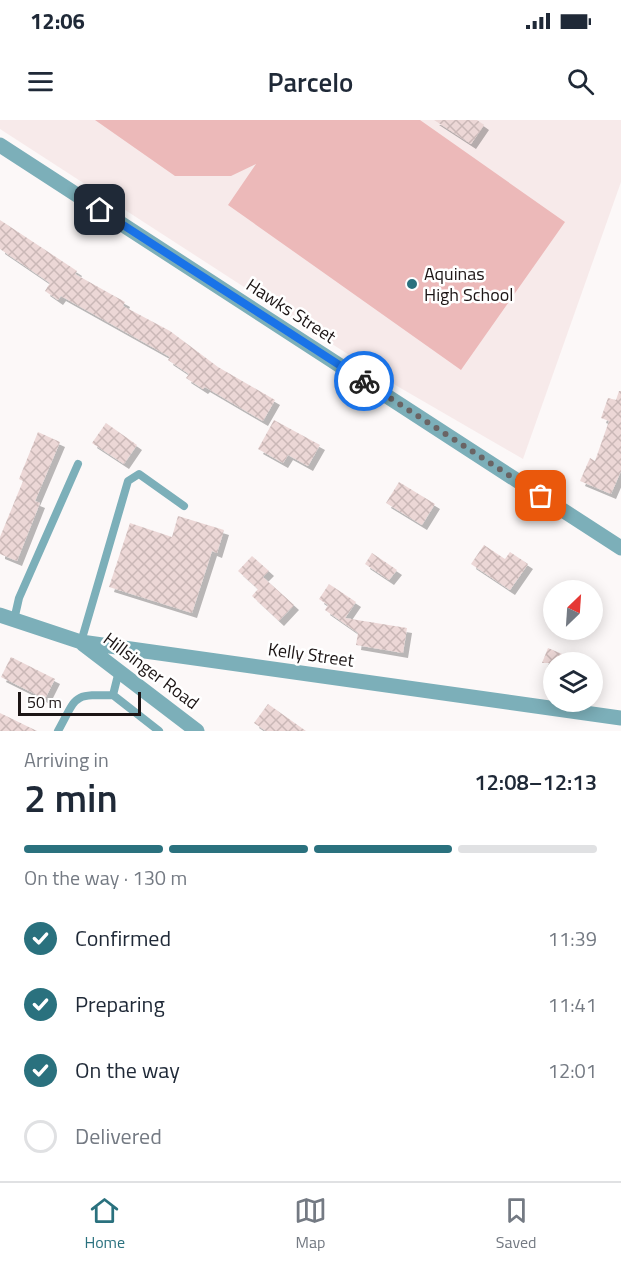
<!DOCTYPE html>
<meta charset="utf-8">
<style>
:root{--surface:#fff;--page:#f2f2f3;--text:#1f2937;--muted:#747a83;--line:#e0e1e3;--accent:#2a717e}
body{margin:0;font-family:"Titillium Web",sans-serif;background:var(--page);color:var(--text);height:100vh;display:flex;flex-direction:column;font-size:22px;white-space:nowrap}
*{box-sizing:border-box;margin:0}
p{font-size:20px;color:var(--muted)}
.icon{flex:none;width:33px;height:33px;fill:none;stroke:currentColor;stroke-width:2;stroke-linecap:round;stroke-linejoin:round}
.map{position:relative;height:611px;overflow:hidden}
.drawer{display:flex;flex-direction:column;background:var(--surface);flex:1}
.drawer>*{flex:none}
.needle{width:39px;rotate:25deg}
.buttons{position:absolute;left:543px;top:460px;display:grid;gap:12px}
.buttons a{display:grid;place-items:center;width:60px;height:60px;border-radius:50%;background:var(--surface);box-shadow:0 3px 15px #0003;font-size:30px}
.scale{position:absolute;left:18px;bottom:15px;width:123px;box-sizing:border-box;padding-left:6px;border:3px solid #1c1515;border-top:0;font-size:16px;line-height:21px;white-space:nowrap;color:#1c1515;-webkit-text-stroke:4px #fff;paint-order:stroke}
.pin{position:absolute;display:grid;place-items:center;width:51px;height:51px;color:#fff;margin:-26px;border-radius:12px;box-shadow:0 3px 9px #0006}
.courier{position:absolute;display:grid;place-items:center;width:60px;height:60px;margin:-30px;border:4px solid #1a73e8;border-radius:50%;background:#fff;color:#222;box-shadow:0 2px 8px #0007}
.summary em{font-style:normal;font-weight:600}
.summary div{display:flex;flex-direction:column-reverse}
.summary{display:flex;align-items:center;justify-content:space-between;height:102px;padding:0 24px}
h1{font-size:39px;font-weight:600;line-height:45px}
.bar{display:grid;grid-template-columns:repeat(4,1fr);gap:9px 6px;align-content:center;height:72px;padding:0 24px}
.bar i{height:8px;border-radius:4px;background:var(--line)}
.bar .on{background:var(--accent)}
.bar p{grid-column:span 4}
ol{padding:0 24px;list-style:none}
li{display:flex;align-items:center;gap:18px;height:66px}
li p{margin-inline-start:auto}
li .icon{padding:6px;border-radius:50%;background:var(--accent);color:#fff;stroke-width:4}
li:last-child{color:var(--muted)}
li i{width:33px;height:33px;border:3px solid var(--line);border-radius:50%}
.status{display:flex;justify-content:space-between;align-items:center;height:42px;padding:0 30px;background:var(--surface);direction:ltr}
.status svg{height:16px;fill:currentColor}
header{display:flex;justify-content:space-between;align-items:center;height:78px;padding:0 24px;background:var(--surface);font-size:27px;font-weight:600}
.tab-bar{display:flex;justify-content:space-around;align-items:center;height:84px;border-top:2px solid var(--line);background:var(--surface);font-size:16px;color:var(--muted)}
.tab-bar a{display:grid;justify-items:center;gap:3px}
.tab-bar .on{color:var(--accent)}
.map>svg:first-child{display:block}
.built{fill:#f7eaea}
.grass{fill:#ecb9b9}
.building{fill:url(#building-cross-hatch);filter:url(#shadow)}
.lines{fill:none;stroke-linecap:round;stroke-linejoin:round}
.service{stroke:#7cafb9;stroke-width:8}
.minor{stroke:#7cafb9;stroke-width:15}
.done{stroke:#6a6464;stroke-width:6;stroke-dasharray:0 10.8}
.route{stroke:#1a73e8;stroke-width:8}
.poi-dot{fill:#2a717e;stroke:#fff;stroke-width:2}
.labels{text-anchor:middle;stroke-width:5;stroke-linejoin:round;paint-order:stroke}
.poi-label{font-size:18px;fill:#1c1515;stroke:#fff;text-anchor:start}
.street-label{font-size:18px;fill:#1c1515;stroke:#fff}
</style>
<div class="status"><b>12:06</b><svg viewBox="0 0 49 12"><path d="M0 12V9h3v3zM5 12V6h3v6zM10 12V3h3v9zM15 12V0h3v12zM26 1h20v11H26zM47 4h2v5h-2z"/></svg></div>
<header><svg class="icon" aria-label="menu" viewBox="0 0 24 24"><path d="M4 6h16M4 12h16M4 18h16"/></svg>Parcelo<svg class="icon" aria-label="search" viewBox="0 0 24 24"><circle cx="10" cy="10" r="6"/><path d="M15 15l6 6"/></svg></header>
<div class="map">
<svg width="621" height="611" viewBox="0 0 621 611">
<defs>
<pattern id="building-cross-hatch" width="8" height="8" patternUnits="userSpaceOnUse" patternTransform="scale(1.5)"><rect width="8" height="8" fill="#ecd7d6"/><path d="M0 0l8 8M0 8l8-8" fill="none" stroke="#cab8b7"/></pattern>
<filter id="shadow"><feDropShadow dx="5" dy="5" stdDeviation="0" flood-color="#0004"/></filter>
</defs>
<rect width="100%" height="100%" fill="#fcf8f8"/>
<!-- built -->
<path class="built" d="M0 0H621V62L523 339 397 266 0 9Z"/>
<!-- grass -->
<path class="grass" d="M95 0H420L565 102 461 250 228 85 256 44 231 56H175Z"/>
<!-- building -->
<path class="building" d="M434 0H477L484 5 471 24Z
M0 100 77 151 75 154 125 182 123 186 170 211 218 247 275 280 263 301 205 267 203 269 186 258 189 254 168 240 170 237 61 176 58 180 45 171 50 163 0 129Z
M619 271H621V351L611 374 580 361 590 338 595 341 609 301 601 298 608 278 616 280Z
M274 300 320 325 308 346 288 335 283 343 258 329Z
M106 303 137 325 124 344 92 323Z
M38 312 60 322 35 381 40 383 17 441 0 434V417L23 361 19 359Z
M399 362 435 384 422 405 386 383Z
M178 396 224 410 217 433 212 431 192 493 109 467 130 403 172 417Z
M484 425 505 439 510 432 528 444 510 470 471 444Z
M372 433 397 450 389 460 365 444Z
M252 436 269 451 263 457 294 485 279 501 252 476 258 469 238 451Z
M329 464 356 482 345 498 407 508 403 533 356 525 358 513 325 490 328 485 319 479Z
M548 528 583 543H542Z
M11 537 55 559 45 579 1 557Z
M268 584 306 611H266L254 603Z
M0 593 37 611H0Z"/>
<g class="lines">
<!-- service -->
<path class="service" d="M14 500 19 478 78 344
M81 522 128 361 139 354 184 386
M119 551 113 575 159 611
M58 611C78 575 71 575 113 575"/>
<!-- minor -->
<path class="minor" d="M0 25 621 428
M0 495 81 522 621 598
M83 524 197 611"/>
</g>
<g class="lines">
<!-- done -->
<path class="done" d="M364 261 541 376"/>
<!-- route -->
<path class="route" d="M100 90 364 261"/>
</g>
<!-- markers -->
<circle class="poi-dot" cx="412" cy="164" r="6"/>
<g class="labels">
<!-- poi labels -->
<g class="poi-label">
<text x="424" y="160">Aquinas<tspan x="424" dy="21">High School</tspan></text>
</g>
<!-- street labels -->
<g class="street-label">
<text transform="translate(291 191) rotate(33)" y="6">Hawks Street</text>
<text transform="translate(311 535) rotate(8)" y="6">Kelly Street</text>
<text transform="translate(151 551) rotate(37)" y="6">Hillsinger Road</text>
</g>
</g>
</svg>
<div class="buttons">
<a><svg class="needle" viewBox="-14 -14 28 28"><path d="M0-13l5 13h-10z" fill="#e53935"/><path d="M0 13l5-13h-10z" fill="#747a83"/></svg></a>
<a><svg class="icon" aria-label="layers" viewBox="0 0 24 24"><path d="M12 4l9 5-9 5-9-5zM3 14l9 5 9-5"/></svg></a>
</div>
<div class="scale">50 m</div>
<div class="pin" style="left:541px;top:376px;background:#ea580c"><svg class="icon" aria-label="bag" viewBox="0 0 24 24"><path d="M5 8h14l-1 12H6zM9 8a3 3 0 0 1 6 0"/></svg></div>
<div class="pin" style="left:100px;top:90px;background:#1f2937"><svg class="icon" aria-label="home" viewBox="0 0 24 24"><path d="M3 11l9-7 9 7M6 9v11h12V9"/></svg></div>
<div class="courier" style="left:364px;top:261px"><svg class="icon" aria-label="bike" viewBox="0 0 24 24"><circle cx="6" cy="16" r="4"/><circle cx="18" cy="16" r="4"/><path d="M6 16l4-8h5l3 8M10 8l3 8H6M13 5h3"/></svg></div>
</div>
<section class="drawer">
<div class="summary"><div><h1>2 min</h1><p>Arriving in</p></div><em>12:08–12:13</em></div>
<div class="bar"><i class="on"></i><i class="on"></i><i class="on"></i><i></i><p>On the way · 130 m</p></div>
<ol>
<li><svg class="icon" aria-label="check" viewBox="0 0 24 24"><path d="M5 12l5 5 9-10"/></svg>Confirmed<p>11:39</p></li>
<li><svg class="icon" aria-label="check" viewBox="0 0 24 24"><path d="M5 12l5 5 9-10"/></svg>Preparing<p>11:41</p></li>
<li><svg class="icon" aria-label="check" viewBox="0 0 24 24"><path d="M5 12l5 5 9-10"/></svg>On the way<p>12:01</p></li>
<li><i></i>Delivered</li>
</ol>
</section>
<nav class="tab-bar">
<a class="on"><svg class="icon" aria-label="home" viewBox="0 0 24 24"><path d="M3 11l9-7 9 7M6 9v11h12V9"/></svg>Home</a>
<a><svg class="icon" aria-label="map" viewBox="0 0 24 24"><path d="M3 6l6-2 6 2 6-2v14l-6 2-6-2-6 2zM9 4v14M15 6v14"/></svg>Map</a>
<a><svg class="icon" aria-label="saved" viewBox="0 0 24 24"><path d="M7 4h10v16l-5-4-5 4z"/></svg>Saved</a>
</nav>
